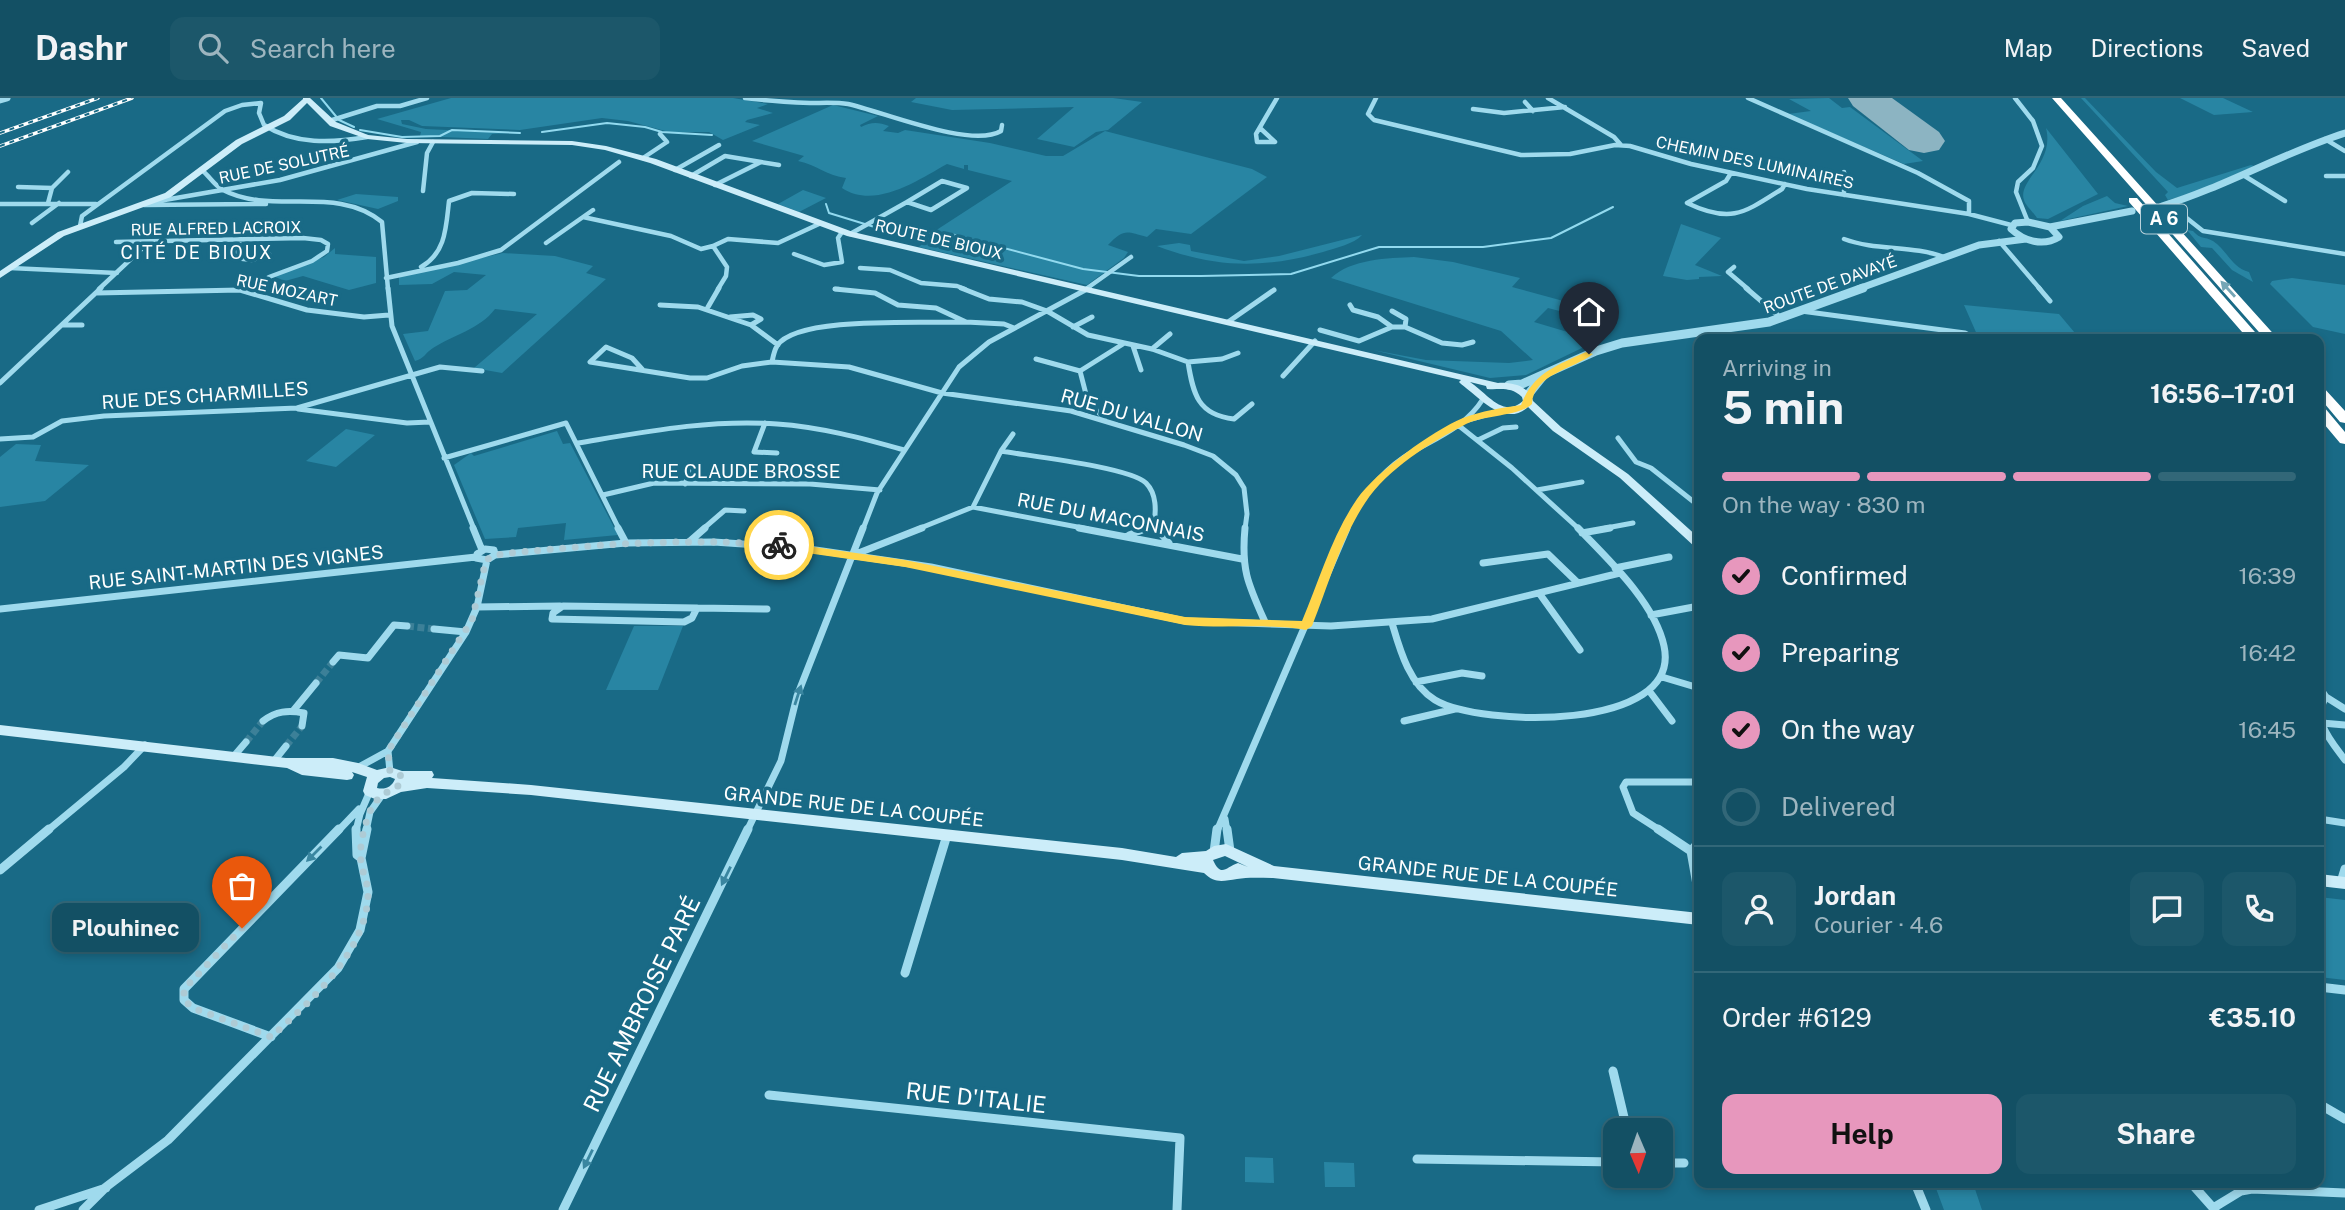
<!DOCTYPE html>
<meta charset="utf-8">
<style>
:root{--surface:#135064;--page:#1c576a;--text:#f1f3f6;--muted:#9db5bf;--line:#326778;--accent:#e797bd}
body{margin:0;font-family:"Public Sans",sans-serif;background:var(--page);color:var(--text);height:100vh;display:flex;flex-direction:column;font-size:26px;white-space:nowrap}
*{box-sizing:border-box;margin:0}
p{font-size:23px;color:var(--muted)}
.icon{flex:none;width:38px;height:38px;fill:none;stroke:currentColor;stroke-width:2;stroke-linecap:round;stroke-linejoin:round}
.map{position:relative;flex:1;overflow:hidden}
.panel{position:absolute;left:1694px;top:236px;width:630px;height:854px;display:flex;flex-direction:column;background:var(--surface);border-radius:14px;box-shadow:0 4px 10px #0003,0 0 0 2px var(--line)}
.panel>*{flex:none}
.needle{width:46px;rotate:178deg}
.fabs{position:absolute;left:1603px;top:1020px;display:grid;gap:14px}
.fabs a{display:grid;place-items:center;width:70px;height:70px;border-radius:14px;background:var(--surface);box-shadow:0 4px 10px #0003,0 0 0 2px var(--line);font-size:35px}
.pin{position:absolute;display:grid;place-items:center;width:60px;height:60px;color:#fff;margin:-72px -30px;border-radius:50% 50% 50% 0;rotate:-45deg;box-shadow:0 0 7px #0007}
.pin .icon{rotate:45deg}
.courier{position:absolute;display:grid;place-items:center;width:70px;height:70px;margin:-35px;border:5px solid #ffd54a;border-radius:50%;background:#fff;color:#222;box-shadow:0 2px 9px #0007}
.bubble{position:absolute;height:49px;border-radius:14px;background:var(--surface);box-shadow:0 4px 10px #0003,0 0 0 2px var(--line);font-size:23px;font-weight:700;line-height:49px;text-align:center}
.headline em{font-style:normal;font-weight:700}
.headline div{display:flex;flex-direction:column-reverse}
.headline{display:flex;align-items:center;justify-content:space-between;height:119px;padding:0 28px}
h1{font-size:46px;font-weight:700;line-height:52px}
.bar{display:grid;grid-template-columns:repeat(4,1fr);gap:10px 7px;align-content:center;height:84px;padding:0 28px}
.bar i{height:9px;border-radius:5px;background:var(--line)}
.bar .current{background:var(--accent)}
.bar p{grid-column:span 4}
.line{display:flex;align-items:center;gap:18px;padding:0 28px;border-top:2px solid var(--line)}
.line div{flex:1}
.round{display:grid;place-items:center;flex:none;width:74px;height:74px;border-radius:14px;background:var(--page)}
ol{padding:0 28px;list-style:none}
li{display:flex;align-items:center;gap:21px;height:77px}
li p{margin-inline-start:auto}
li .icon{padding:7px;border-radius:50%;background:var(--accent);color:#111;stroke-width:4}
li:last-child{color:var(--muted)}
li i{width:38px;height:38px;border:4px solid var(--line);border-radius:50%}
.action{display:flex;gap:14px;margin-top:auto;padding:14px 28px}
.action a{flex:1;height:80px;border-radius:14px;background:var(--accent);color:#111;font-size:28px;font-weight:700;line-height:80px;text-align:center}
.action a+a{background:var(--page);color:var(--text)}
header{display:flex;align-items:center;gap:42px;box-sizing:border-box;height:98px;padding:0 35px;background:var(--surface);border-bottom:2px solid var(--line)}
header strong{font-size:33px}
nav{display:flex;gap:38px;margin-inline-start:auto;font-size:24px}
.search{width:490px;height:63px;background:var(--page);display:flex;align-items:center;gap:18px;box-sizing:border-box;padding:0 24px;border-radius:14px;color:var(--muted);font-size:26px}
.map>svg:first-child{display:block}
.green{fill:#2885a3}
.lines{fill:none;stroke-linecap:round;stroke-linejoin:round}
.stream{stroke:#92daef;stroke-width:2}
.runway{fill:#8cb4c2;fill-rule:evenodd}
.minor-tunnel-far1{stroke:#3c8098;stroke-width:4.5;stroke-dasharray:4.5 2.5;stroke-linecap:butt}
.minor-tunnel{stroke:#3c8098;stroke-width:7;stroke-dasharray:7 3.5;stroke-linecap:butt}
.minor-far3{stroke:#9fdaed;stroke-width:4.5}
.minor-far2{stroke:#9fdaed;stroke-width:5}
.minor-far1{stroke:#9fdaed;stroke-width:7}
.minor{stroke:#9fdaed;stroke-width:9}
.tertiary-far1{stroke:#9fdaed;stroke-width:7}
.tertiary{stroke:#9fdaed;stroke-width:9}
.secondary{fill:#ccedf9;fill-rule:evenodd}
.motorway{fill:#fff;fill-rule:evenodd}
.rail-casing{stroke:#fff;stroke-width:3.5}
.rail{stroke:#196a86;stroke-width:2;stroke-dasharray:5;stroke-linecap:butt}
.oneway{fill:#75a6b6}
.oneway2{fill:#3a86a0}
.route{fill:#ffd54a}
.done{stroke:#aecbd5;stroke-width:7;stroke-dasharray:0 12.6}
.labels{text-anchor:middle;stroke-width:7;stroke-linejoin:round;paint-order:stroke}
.far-street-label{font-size:16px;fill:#fff;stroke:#196a86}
.shield{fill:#196a86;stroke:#bad2db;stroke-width:2}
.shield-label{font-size:18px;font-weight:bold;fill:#fff}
.far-neighbourhood-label{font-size:18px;letter-spacing:2px;fill:#fff;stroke:#196a86}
.street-label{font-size:19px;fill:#fff;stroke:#196a86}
.near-street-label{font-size:23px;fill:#fff;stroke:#196a86}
</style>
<header>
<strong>Dashr</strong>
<div class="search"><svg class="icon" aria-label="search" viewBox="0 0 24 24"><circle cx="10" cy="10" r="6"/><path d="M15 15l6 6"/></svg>Search here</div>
<nav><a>Map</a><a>Directions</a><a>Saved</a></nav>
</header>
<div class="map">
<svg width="2345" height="1112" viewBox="0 0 2345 1112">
<rect width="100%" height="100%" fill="#196a86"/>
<!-- green -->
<path class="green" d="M451 0H733L768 6 757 10 773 15 747 22 745 24 760 27 723 42 709 34H669L628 23 602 20 520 32 422 28 409 22H401L402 26 426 31 509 35 492 36 488 41 420 38 421 34 377 21Z
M916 0H1113L1142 4 1108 32 1096 34 1074 49 1037 41 1074 9 952 12 911 4Z
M1829 0 1842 10 1850 9 1923 63 1904 66 1788 16 1811 13 1789 1Z
M2081 0H2085L2156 74 2177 90 2251 67 2254 68 2199 93 2168 102 2165 97 2168 94Z
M2180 0H2223L2253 14 2214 17Z
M833 7 878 18 860 27 861 29C871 24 878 24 889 28L883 33 898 35 905 32 990 45 1046 58H1063L1105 33 1252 71 1267 79 1191 136 1156 131 1147 139C1125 133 1124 131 1108 147L1128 154 1124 160 1087 187 919 149 938 131 1012 83 968 72V67H964V71L947 66C918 82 875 112 842 90L846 80C827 78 817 67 798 63L804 58 752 43Z
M2046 30 2098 96 2048 121 2037 120C2034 115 2025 107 2024 102 2017 83 2055 65 2046 30Z
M803 92 826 100 799 114 778 106Z
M356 96 398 99V103L378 111 337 102Z
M2107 98 2115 105 2128 108 2060 123 2083 108Z
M1681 126 1721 140 1695 167 1722 178 1699 179V181L1687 182 1663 178Z
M2187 132 2193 133C2201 142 2204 138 2213 143 2227 152 2232 170 2249 174L2253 184 2232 172 2212 150 2201 149Z
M1362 137C1354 146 1335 150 1323 154 1263 171 1215 170 1157 148L1179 145 1190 147 1191 153 1244 163 1279 158Z
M335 150V156L376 159V185L349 192 303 178 285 183 273 178 324 159Z
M503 155 555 158 593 168 586 175 606 181 502 275 474 270 537 216 495 211C480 231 453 237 433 250 425 255 424 261 415 263L403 236 428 233 445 193 467 192 486 177 454 174 432 186 399 187V179Z
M1414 159 1453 164 1520 180 1512 189 1567 204 1613 212 1614 216 1599 213 1590 221 1548 210 1534 224 1591 241 1584 246V249L1526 277 1490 280 1373 252 1426 262 1509 265 1533 262 1501 233 1331 180C1351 161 1388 160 1414 159Z
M2292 180 2345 187V236L2313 229 2270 186 2272 183Z
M1964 207 2059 216 2080 241H1979Z
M346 331 375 337 336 369 306 363Z
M557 333 563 346 570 345 618 437 564 442 566 425 518 430 516 439 485 441 454 367 471 355 474 358Z
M16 346 41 347 35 363 89 367 45 403 0 409V359Z
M634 528H683L658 592H606Z
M2319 799 2345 802V882L2319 879Z
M1245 1059 1273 1060 1274 1085 1245 1084Z
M1324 1064 1354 1065 1355 1089H1325Z
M1934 1085H1973L1982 1112H1944Z"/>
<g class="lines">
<!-- stream -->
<path class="stream" d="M321 0 339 22 354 29
M360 32 402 39 440 38 452 32 520 35
M542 34 607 25 645 29 662 34 712 37
M826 106 829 115 881 131 951 136 1083 171 1139 178H1201L1291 176 1379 149H1483L1551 140 1613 109"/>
<!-- runway -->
<path class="runway" d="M1848 0H1892L1939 34 1945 43 1939 52 1924 55 1909 52 1853 8Z"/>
<!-- minor-tunnel-far1 -->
<path class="minor-tunnel-far1" d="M254 186 269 179"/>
<!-- minor-tunnel -->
<path class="minor-tunnel" d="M407 528 434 531
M316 585 333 564
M246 644 263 623
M286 648 302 628"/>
<!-- minor-far3 -->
<path class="minor-far3" d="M745 0C767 3 788 4 810 5 822 5 836 4 848 6 881 13 971 51 1001 33L1002 27
M1376 0 1368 16 1374 22 1521 57 1570 56 1615 47 1630 48 1691 66 1807 91 1969 116 2011 127
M1548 0 1614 39 1621 47
M1748 0 1918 75 1969 103V116
M2015 0 2033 23 2042 48 2033 70 2018 84 2016 94 2028 124
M1525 4 1533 13
M1473 11 1504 15 1565 9
M329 23 377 8H400L427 0
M1260 30 1275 44H1257L1256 36 1277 0
M2325 41 2345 53
M643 60 667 44 660 36
M761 64 779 67
M675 72 719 47
M203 73C210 79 214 87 223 92 273 118 336 86 382 124L388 191
M1844 74V97
M1731 75 1726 83 1687 105C1731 126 1744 115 1782 91L1785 86
M2243 77 2285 103
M691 78 725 58 761 64 715 87
M2326 78H2345
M942 83 967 90 931 112 907 104Z
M18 89 52 90
M423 93 427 55 433 44
M153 104 280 82 417 44
M48 105 52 90 68 74
M0 106H96
M2169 106 2203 133 2345 156
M144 107 266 106
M583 119 671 138 701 151 713 148
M32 125 59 105
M80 128 82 118 225 13 242 7 261 5 259 15 264 27C295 47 332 45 367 39
M850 136 907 104
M240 141 235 160 252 162 269 156
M1844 141C1876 153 1912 147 1944 159
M1999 143 2040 191
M116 144 303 140 321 142 328 146 327 153 312 163 269 179
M546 145 593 112
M794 156 824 167 842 164 838 140 842 134
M421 169C446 155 446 129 449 103L472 95 514 96
M1734 169 1728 174 1748 191
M10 170 117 175
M860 170 890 172 921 185 957 188 965 191
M386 180 458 165 501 152 619 64
M99 191 149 144
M718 191 726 178 727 169 713 148 728 141 778 145 819 126
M835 191H839
M1086 191 1131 159"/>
<!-- minor-far2 -->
<path class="minor-far2" d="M388 190 392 228 474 431
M961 190 989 201 1022 204 1047 213 1088 237 1152 251 1188 264 1222 261 1238 255
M1746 190 1781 220
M2039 190 2050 203
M835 191 875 195 898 207 936 210 966 224 1004 226 1014 230
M96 195 240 192 307 212 364 219 389 217
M660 207 698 209 751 227 761 221 753 217 730 219
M1350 207 1353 212 1378 219 1392 229H1405L1442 245 1462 247 1473 244
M708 209 719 190
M1392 213 1406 221 1405 229
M1801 213 1965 235 1978 242
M966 224C929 226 796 217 777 248 774 253 773 259 772 264L849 269 942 295 1071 313 1184 347 1213 358 1236 377 1244 390 1247 416 1245 431
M1228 224 1274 192
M62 227H82
M751 227 778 247
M1073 229 1092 219
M1320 232 1359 243 1392 229
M1133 248 1141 272
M1152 251 1170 236
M1036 261 1080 273 1088 304 1104 320
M1188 264C1193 296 1198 317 1234 321L1252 306
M642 271 632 260 606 249 590 264 690 280H707L742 268 772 264
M1080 273 1123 246
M1283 278 1315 243
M0 285 101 190
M298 311 407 325 430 324
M1468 322 1503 312
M765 325 754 354 777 355
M1458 327 1512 370 1579 431
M1618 340 1636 364 1651 370 1699 408
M0 341 33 339 62 323 104 318 297 310 440 269 482 273
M1478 342 1503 330 1516 329
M578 345C644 334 710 321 777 326 820 329 862 340 904 352
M1001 353C1029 358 1129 369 1146 385 1157 396 1156 413 1154 427L1158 431
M444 360 566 325 619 431
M685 386 691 371
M1537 392 1582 384
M603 397 654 385 810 386 880 392
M973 409 1088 431
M703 431 725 412 744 413
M863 431 877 395 959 269 989 244 1089 190
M918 431 973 409 1001 353 1013 336
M1143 431 1154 427
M1346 431C1358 403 1379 376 1404 359 1433 341 1464 331 1483 301
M1601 431 1633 425"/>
<!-- minor-far1 -->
<path class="minor-far1" d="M473 430 482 452
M618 430 626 445
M1079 430 1242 461
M1156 430 1169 445
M1245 430C1241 472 1248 486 1265 524
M1582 435 1610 430
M1129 437 1148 430
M689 444 705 430
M485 451 494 452 495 457 487 462 476 460 477 456Z
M856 456 922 430
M495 457 626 445 714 444 802 450 931 469 1185 523 1331 528 1432 521 1620 475
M1483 465 1548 456 1578 485
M1615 470 1669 459
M1539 495 1580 552
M563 508 697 510 692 520 684 524 552 521 553 515Z
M477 509 560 508
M697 510 767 511
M0 511 476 459
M1651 517 1699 508
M1392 525C1400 552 1409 586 1435 602 1480 629 1683 634 1664 548 1655 505 1608 461 1578 430
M434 531 466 534
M333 564 339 557 368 560 394 527 407 528
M1662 579 1699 590
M1416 584 1462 575 1482 578
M2319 589 2326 599 2345 611
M1650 594 1672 623
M2326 599C2311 622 2331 643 2345 662
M293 613 316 585
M263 623C276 613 288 612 304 615L302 628
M1404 623 1455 611
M2322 625 2345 627
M388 653 390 674
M234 658 246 644
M274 663 286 648
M357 670 388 653 466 534 477 509 487 462
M1225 721 1227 733
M2319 721 2345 725
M47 733 124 669 145 647
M338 733 359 711
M356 733 360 716 370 693
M366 733 370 714 382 697
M747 733 781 663 797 598 863 430
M1217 733 1347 430
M1661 733 1633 715 1623 689 1626 684H1699"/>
<!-- minor -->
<path class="minor" d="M1227 731 1230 753
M1658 731 1691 753 1699 798
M1691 753 1699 744
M1214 754 1217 731
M361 760 367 731
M0 772 49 731
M2341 784 2345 771
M905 875 947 737
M2319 889 2345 892
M271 939 193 910 184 902V891L339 731
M1613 973 1627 1032
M769 997 1180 1040 1177 1112
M2319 1006 2345 1021
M1417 1061 1615 1064
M1661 1065H1684
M1915 1085 1926 1112
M2191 1085 2215 1112
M2213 1110 2241 1093 2252 1091 2345 1095
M39 1112 106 1090
M83 1112 106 1089 168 1042 338 870 360 832 368 794 361 760 357 757 356 731
M563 1112 748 731"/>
<!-- tertiary-far1 -->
<path class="tertiary-far1" d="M0 2 7 0
M2162 108C2225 89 2282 55 2345 35
M2028 124 2050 129 2059 139C2043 149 2024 143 2011 131L2015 125Z
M2050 129 2132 113
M1858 191 1979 147 2026 141"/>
<!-- tertiary -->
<path class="tertiary" d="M1509 287 1522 286 1596 253 1622 245 1769 224 1863 190
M1527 298 1543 278"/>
<!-- secondary -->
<path class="secondary" d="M303 0H310L336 24 368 37 407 41 572 43 606 48 656 61 853 134 1498 285C1512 284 1529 288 1533 303L1561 329 1628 376 1699 440V450L1695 449 1620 380 1553 333 1528 309C1504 330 1479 299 1461 286L1459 284 1461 282 847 138 650 65 605 52 572 47 407 45 367 41 330 28 307 5 290 22 242 46 171 99 64 138 0 180V173L58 134 165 95 236 42 284 18 303 1ZM1470 284 1486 288 1487 291C1501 292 1510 288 1522 299L1523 303C1503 321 1487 295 1470 284Z
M0 627 286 660H333L358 665 377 672 390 669 402 673H432L434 677 432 680 531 687 1122 750 1176 759 1182 755 1206 753 1214 748 1226 746 1274 768 1699 815V827L1273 780C1261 780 1248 779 1237 781 1223 783 1215 786 1204 775L1122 762 531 697 427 690 401 694 386 701H375L365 697 363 693 367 679 352 674 354 677 352 681 347 682 302 677 287 670 0 637ZM390 679 395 681C392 689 385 692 377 690L378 685 384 680ZM1225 758 1248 769 1238 765C1226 769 1221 780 1213 762Z
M2319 776 2345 779V791L2319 788Z"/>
<!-- motorway -->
<path class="motorway" d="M2052 0H2061L2279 242H2266Z
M2129 100H2137L2262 242H2249L2129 104Z
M2319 288 2323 289 2345 313V325L2340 324 2319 299Z
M2319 308 2324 309 2345 334V346L2340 345 2319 320Z"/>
<!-- rail casing -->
<g class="rail-casing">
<path id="rail" d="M0 35 98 0
M0 48 132 0"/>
</g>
<!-- rail -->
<use href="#rail" class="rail"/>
</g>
<!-- one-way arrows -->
<defs><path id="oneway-solid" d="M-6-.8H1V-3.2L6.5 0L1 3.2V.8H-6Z" transform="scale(1.75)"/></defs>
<use class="oneway" href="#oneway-solid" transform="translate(2228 191) rotate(-132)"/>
<g class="oneway2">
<use href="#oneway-solid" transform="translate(798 597) rotate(-72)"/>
<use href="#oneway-solid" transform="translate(314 756) rotate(135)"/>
<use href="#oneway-solid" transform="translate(726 778) rotate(116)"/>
<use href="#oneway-solid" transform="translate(588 1061) rotate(116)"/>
</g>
<!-- route -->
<path class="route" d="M1586 254 1593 256C1574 271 1533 276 1532 306 1520 318 1483 317 1466 326 1430 345 1388 370 1365 405 1341 441 1328 488 1312 528L1306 532C1267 525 1225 531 1185 527L905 469 779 451 774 447 779 444 905 462 1185 519 1302 523C1319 483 1332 437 1357 401 1377 373 1432 333 1463 320 1482 313 1501 310 1521 307 1533 275 1556 268 1586 254Z"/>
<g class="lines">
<!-- done -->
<path class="done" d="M242 830 184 891V902L193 910 271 939C310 904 368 852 368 795 368 785 362 774 361 763 359 748 364 730 369 716 371 710 376 702 381 698 389 691 401 692 402 678L390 674 388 653 472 522 486 462 495 457 511 455C600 446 689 440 779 447"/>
</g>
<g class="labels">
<!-- far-street labels -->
<g class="far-street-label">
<text transform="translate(1755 64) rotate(12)" y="6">CHEMIN DES LUMINAIRES</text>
<text transform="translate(284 66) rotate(-12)" y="6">RUE DE SOLUTRÉ</text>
<text transform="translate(216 130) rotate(-1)" y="6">RUE ALFRED LACROIX</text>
<text transform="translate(939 141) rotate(13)" y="6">ROUTE DE BIOUX</text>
<text transform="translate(1830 186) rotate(-20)" y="6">ROUTE DE DAVAYÉ</text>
<text transform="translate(287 192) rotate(12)" y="6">RUE MOZART</text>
</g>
<!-- shield labels -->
<rect class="shield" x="2141" y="106.5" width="46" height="29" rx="5"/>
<g class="shield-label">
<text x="2164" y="127">A 6</text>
</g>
<!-- far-neighbourhood labels -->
<g class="far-neighbourhood-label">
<text x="197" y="161">CITÉ DE BIOUX</text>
</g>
<!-- street labels -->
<g class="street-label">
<text transform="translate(205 297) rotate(-4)" y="7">RUE DES CHARMILLES</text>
<text transform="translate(1132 317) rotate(16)" y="7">RUE DU VALLON</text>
<text x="741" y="380">RUE CLAUDE BROSSE</text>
<text transform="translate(1111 419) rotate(11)" y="7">RUE DU MACONNAIS</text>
<text transform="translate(236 469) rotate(-6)" y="7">RUE SAINT-MARTIN DES VIGNES</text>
<text transform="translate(854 708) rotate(6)" y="7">GRANDE RUE DE LA COUPÉE</text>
<text transform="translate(1488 778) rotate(6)" y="7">GRANDE RUE DE LA COUPÉE</text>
</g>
<!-- near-street labels -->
<g class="near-street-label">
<text transform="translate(642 906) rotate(-64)" y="8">RUE AMBROISE PARÉ</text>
<text transform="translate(976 1000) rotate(6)" y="8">RUE D'ITALIE</text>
</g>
</g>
</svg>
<div class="fabs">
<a><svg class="needle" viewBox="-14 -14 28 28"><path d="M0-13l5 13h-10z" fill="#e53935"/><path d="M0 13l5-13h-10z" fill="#9db5bf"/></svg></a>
</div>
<div class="pin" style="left:242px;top:830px;background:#ea580c"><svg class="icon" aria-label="bag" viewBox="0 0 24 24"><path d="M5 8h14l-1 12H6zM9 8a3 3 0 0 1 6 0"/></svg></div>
<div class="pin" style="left:1589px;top:256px;background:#1f2937"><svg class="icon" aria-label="home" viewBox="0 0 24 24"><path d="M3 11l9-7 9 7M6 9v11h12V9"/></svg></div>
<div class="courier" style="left:779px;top:447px"><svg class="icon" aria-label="bike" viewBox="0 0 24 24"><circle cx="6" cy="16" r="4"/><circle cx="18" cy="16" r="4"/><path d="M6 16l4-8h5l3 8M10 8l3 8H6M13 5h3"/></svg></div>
<div class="bubble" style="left:52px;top:805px;width:147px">Plouhinec</div>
<section class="panel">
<div class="headline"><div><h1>5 min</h1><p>Arriving in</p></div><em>16:56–17:01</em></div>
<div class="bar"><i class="current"></i><i class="current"></i><i class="current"></i><i></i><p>On the way · 830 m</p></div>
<ol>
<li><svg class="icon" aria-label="check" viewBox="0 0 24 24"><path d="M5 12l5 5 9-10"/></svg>Confirmed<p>16:39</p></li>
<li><svg class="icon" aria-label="check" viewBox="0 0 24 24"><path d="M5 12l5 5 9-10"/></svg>Preparing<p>16:42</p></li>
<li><svg class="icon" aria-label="check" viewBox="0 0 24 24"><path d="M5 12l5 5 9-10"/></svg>On the way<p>16:45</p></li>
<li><i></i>Delivered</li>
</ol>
<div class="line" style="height:126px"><a class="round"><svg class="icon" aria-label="person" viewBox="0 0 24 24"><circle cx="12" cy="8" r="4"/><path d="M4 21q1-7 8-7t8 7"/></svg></a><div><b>Jordan</b><p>Courier · 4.6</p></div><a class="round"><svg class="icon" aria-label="chat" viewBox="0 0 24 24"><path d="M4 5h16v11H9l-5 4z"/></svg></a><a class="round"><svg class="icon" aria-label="phone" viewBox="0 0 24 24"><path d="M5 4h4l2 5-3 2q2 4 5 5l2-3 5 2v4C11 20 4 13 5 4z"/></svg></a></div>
<div class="line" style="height:91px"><div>Order #6129</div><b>€35.10</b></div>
<div class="action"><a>Help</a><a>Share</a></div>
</section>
</div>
